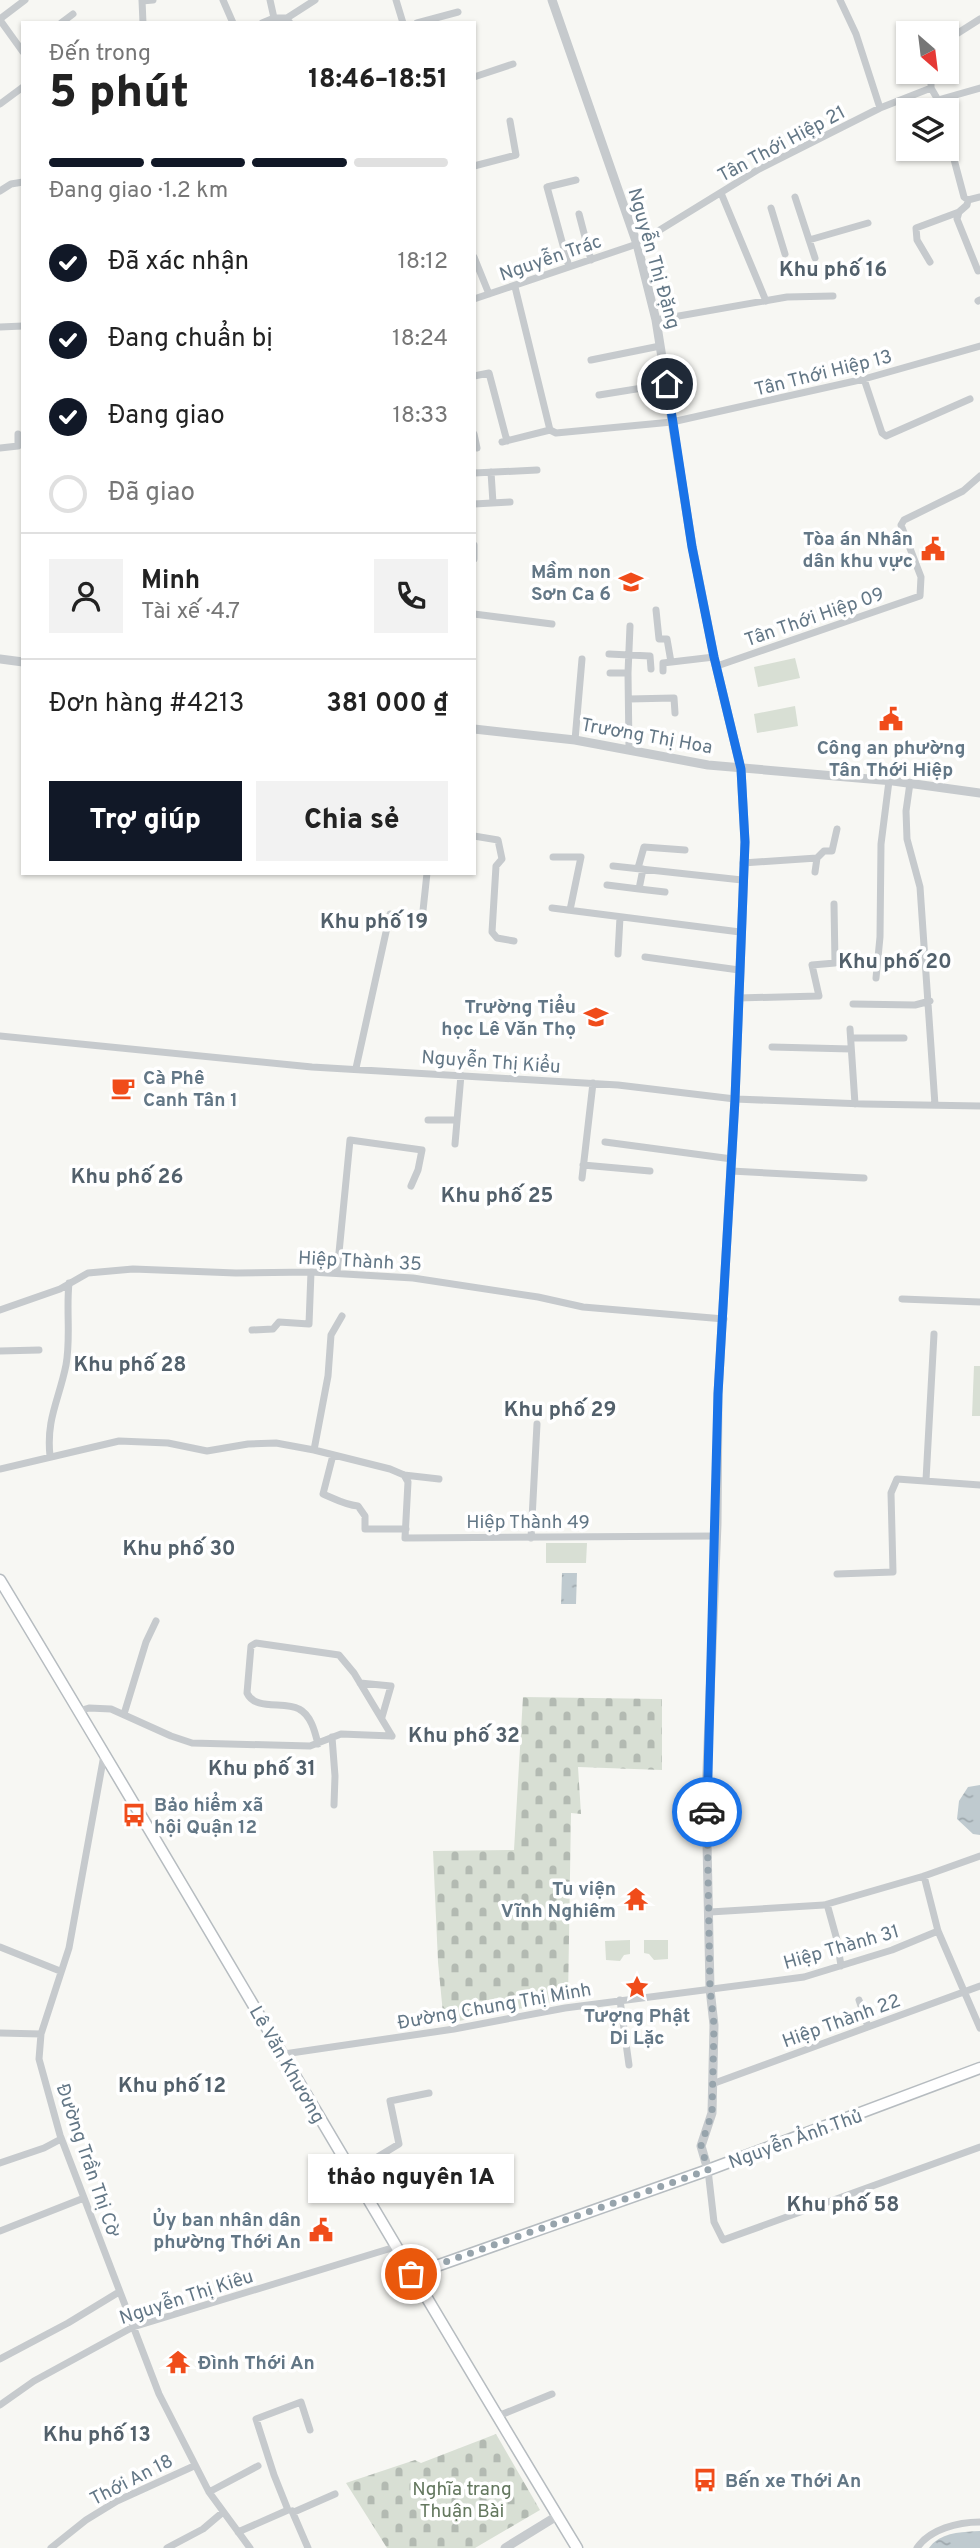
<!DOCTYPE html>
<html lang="vi">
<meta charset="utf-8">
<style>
:root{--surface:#fff;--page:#f2f2f2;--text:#222;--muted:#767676;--line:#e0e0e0;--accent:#111827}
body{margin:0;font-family:Overpass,sans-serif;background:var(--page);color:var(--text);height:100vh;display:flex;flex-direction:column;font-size:26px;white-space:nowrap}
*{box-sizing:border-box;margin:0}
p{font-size:23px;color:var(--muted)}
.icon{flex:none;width:38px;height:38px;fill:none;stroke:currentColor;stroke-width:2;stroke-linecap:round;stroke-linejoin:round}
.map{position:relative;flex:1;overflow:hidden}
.details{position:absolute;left:21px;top:21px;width:455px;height:854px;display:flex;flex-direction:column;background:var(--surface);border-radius:0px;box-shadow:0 2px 5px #0004}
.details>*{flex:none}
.needle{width:46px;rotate:152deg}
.fabs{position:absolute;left:896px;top:21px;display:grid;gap:14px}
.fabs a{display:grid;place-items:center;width:63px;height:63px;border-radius:0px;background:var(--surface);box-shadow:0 2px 5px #0004;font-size:35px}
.pin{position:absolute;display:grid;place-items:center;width:60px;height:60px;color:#fff;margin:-30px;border:4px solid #fff;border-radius:50%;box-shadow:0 2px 7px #0007}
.courier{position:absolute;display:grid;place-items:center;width:70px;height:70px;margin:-35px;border:5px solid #1a73e8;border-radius:50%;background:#fff;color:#222;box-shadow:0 2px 9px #0007}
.bubble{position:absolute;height:49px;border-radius:0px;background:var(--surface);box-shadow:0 2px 5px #0004;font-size:23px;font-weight:800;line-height:49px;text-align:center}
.overview em{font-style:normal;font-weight:800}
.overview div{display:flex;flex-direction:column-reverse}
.overview{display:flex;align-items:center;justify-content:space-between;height:119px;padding:0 28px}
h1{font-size:46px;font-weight:800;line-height:52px}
.bar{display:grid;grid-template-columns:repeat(4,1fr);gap:10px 7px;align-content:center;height:84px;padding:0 28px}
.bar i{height:9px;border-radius:5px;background:var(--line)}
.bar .active{background:var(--accent)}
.bar p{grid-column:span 4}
.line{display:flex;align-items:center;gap:18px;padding:0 28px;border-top:2px solid var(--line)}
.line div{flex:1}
.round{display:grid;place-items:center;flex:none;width:74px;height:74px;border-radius:0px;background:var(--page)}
ol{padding:0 28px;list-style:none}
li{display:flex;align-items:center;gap:21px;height:77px}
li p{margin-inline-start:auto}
li .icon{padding:7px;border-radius:50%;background:var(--accent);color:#fff;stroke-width:4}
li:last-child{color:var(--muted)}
li i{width:38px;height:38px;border:4px solid var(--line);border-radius:50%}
.action{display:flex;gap:14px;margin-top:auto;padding:14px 28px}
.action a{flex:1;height:80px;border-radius:0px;background:var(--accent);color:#fff;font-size:28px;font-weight:800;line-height:80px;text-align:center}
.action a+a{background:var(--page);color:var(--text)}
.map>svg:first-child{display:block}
.green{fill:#d8dfd4}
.cemetery{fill:url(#cemetery-stones)}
.water{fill:url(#water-ripples)}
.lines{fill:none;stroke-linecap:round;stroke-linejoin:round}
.secondary-casing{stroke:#b6bcc0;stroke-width:13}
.minor{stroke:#c6cacd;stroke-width:7}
.tertiary{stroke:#c6cacd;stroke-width:9}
.secondary{stroke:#fff;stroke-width:10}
.done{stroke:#97a4ac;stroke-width:7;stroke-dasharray:0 12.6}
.route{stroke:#1a73e8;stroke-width:9}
.labels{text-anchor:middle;stroke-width:7;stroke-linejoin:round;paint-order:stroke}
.street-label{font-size:19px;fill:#637786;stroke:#fff}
.poi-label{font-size:19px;font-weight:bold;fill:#637786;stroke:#fff;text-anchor:end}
.park-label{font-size:19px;fill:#64785f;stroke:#fff}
.neighbourhood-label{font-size:21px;font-weight:bold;fill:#52606b;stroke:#fff}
</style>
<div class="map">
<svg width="980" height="2548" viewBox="0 0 980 2548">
<defs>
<pattern id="cemetery-stones" width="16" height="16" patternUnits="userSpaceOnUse" patternTransform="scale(1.75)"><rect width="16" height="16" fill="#d8dfd4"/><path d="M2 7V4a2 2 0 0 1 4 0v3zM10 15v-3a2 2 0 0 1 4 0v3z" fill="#b3bab2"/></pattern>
<pattern id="water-ripples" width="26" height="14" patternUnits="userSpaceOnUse" patternTransform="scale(1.75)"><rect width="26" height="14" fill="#bfcacf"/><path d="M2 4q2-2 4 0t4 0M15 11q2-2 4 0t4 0" fill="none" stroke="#9fa9ae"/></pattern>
</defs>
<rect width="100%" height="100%" fill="#f7f7f3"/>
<!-- green -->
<path class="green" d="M795 658 800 678 758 687 754 667Z
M795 706 798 726 757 733 754 714Z
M974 1366H980V1416H972Z
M546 1543H587L586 1563H546Z
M630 1940V1954L624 1955 620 1961 606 1960 605 1941Z
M644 1940H668V1959L654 1960 649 1954 644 1953Z"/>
<!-- cemetery -->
<path class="cemetery" d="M523 1697 662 1699V1770L578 1767 581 1814 571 1813 568 1999 444 2024 438 1962 433 1851 514 1850Z
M496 2434 540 2510 475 2548H387L346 2483 415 2460 421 2463Z"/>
<!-- water -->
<path class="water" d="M562 1573H577L576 1604H561Z
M980 1785V1835L973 1834 957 1819 959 1801 968 1787Z
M980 2531V2548H929C940 2532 962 2532 980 2531Z"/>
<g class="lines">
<!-- secondary casing -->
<g class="secondary-casing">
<path id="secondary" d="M0 1580C194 1901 382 2227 577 2548
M411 2275 708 2170 980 2068"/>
</g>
<!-- minor -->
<path class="minor" d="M142 0 143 23
M223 0 233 23
M270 0 274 18
M396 0 403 23
M840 0 856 34 880 108
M142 1 153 0
M287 18 315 0
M0 19 25 0
M0 20 23 52
M61 23 73 14
M262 23 274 18H287L290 23
M417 23 458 12
M947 40 980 19
M474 77 513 64
M931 88 938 100 980 88
M938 100 940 110
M0 104 23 87
M947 133 964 197 968 200 980 197
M474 166 516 155 510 121
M0 191 11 184 23 182
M721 193 766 301
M795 197 815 258
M771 208 785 254
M959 212 957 219 978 271
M579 214 591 260
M809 240 868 223
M474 257 489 294
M930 262 917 240 916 228 959 212 967 205 968 200
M569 267 547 187 576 180
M515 287 550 430 556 433 672 422 864 379 980 346
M474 299 637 244 759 169 880 108 931 88V72
M978 301 980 300
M656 320 787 297 833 296
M0 327 23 326
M591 360 660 346
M474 376 489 373 507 441
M864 379 882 433 886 436 970 399
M599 395 667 384
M474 434 477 448
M502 442 550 430
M0 448 18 446V434
M491 472 493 503
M474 473 537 470
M474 504 510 502
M474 545V559
M656 610 659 639H667L671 662
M474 614 552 624
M609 654 650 656 651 669
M717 666 920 596 921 577 901 525 904 520 963 491 980 476
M663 671V663L714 657
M610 673H628L629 749
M628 673 630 626
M629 699 674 698 675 713
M575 740 582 659
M910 783 906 811 907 839 920 887 935 1105
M474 836 498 840 502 859 496 866 492 932 497 938 514 941
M553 857H581L570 910
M817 858 824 851H832L837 829
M743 863 817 858 815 872
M613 866 742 880
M638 868 644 847 685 850
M607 885 639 889 643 869
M639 889 665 892
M552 908 740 932
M422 920 427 873
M618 954 620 917
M645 957 739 970
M876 978 880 937 881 844 889 781
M738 998 819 996 812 965 835 963 834 904
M853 1004 915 1005 930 1001
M850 1029 855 1104
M0 1036 312 1067 618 1085 735 1099 864 1104 980 1106
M851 1038H904
M772 1047 851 1049
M356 1068 390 914
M428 1120H457
M605 1142 732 1159
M455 1144 461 1075
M583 1165 650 1171
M731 1171 864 1178
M582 1178 593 1083
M337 1273 350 1140 422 1150 418 1170 411 1186
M902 1299 980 1302
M0 1310 60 1289 88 1273 133 1269 236 1273 311 1272 413 1278 538 1297 583 1307 724 1319
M252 1330 273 1329 279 1322 309 1324 311 1272
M0 1351 39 1350
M314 1450 328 1376 331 1335 342 1316
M333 1455 323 1494C335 1499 345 1505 358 1506L365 1516V1529H406
M50 1456C46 1419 59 1400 66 1365 71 1338 66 1310 69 1283
M0 1469 119 1441 168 1443 207 1451 248 1444 276 1443 314 1450 390 1469 404 1475 439 1479
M404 1475 408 1482 405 1538 716 1536
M926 1480 934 1334
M531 1538 537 1424
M837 1574 893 1572 891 1493 897 1479 980 1485
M360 1683 391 1686 382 1717
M79 1711 89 1708 111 1709 171 1736 192 1743 310 1746 341 1734 392 1736
M124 1714 146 1642 156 1621
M332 1737 335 1776 334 1805
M318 1744C315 1732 311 1715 299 1709 284 1701 255 1711 247 1693L251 1646 256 1643 339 1655 354 1673 392 1736
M104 1755 69 1948 41 2034 39 2059 60 2135 159 2394 209 2492 250 2548
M924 1876 938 1931 980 2028
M827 1904 837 1940 841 1966
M710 1912 824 1905 924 1876 980 1856
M0 1947 60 1971
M620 2000 629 2065
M859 2000 868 2027
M0 2033 41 2034
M284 2054 454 2029 565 2008 804 1977 892 1950 938 1931
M712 2084 980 1986
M0 2163 44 2148 61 2139
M708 2170 714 2222 723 2240 980 2147
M351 2173 399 2144 390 2101 429 2093
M0 2231 84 2198
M0 2359 68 2323 119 2292
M0 2405 34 2381 133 2327 395 2247
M498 2416 552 2394
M209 2492 258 2466
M292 2511 308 2548
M294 2512 335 2494
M238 2532 288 2510 274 2475 256 2419 301 2402 310 2430
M51 2548 86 2520 117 2501 194 2466
M167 2548 203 2529 223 2512
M917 2548C930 2529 958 2522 980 2522"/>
<!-- tertiary -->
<path class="tertiary" d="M552 0 637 244 656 320 692 546 714 657 741 769 745 842 735 1099 718 1394 717 1524 706 1794 710 1989 714 2025 712 2113 701 2146 708 2170
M0 659 23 662
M474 729 575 740 708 765 893 781 980 793
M505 2548 557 2516"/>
<!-- secondary -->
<use href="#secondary" class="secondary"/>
</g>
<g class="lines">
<!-- done -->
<path class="done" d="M411 2274 708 2170 701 2146 712 2113 714 2025 710 1989 707 1812"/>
<!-- route -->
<path class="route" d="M667 384 692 547 714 657 741 769 745 842 735 1099 718 1394 707 1812"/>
</g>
<!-- icons -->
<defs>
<g id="civic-bare" transform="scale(1.89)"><path d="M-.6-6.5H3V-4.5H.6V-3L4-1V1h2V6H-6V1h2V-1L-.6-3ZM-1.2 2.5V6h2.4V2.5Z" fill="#f04c1a" stroke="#fff" stroke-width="2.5" paint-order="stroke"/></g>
<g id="school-bare" transform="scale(1.89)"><path d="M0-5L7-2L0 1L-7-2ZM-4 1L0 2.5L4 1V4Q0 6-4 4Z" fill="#f04c1a" stroke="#fff" stroke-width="2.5" paint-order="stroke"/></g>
<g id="cafe-bare" transform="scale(1.89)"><path d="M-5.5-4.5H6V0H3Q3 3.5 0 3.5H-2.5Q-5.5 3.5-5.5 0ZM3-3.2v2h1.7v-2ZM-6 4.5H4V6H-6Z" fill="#f04c1a" stroke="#fff" stroke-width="2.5" paint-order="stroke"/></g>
<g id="bus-bare" transform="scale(1.89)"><path d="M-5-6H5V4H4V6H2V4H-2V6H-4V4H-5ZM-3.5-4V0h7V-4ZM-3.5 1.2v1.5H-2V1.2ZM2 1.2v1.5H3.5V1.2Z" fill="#f04c1a" stroke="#fff" stroke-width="2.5" paint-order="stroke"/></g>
<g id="temple-bare" transform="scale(1.89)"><path d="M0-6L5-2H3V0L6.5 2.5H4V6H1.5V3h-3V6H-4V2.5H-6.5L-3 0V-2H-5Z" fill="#f04c1a" stroke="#fff" stroke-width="2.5" paint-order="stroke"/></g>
<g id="sight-bare" transform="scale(1.89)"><path d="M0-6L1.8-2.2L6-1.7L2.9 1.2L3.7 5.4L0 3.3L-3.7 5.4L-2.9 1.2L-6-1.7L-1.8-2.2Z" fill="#f04c1a" stroke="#fff" stroke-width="2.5" paint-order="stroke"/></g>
</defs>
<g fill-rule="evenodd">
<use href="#civic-bare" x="933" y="549"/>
<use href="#school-bare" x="631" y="582"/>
<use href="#civic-bare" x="891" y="719"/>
<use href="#school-bare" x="596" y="1017"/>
<use href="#cafe-bare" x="123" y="1088"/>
<use href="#bus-bare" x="134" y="1815"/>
<use href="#temple-bare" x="636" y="1899"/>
<use href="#sight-bare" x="637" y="1987"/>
<use href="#civic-bare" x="321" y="2230"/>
<use href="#temple-bare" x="178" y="2362"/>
<use href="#bus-bare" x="705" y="2480"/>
</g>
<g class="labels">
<!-- street labels -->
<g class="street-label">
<text transform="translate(781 143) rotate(-28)" y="7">Tân Thới Hiệp 21</text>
<text transform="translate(550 257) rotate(-19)" y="7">Nguyễn Trác</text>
<text transform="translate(655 258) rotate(74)" y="7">Nguyễn Thị Đặng</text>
<text transform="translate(823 372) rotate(-14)" y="7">Tân Thới Hiệp 13</text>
<text transform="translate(814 616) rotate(-19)" y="7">Tân Thới Hiệp 09</text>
<text transform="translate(647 735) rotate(10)" y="7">Trương Thị Hoa</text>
<text transform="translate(491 1061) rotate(4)" y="7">Nguyễn Thị Kiểu</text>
<text transform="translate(360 1260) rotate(3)" y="7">Hiệp Thành 35</text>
<text x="528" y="1528">Hiệp Thành 49</text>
<text transform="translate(841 1946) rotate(-16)" y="7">Hiệp Thành 31</text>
<text transform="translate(494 2005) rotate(-10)" y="7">Đường Chung Thị Minh</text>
<text transform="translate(841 2020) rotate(-20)" y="7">Hiệp Thành 22</text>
<text transform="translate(288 2064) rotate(60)" y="7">Lê Văn Khương</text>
<text transform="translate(795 2138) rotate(-20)" y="7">Nguyễn Ảnh Thủ</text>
<text transform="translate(89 2160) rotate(71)" y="7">Đường Trần Thị Cờ</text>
<text transform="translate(186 2296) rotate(-18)" y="7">Nguyễn Thị Kiêu</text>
<text transform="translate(131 2479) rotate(-27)" y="7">Thới An 18</text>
</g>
<!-- poi labels -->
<g class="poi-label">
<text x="913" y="545">Tòa án Nhân<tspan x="913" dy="22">dân khu vực</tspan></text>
<text x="611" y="578">Mầm non<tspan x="611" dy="22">Sơn Ca 6</tspan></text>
<text x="891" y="754" text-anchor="middle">Công an phường<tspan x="891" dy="22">Tân Thới Hiệp</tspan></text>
<text x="576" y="1013">Trường Tiểu<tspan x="576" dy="22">học Lê Văn Thọ</tspan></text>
<text x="143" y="1084" text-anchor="start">Cà Phê<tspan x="143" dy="22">Canh Tân 1</tspan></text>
<text x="154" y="1811" text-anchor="start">Bảo hiểm xã<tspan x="154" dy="22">hội Quận 12</tspan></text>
<text x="616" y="1895">Tu viện<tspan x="616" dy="22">Vĩnh Nghiêm</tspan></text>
<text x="637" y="2022" text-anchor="middle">Tượng Phật<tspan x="637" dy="22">Di Lặc</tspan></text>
<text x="301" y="2226">Ủy ban nhân dân<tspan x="301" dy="22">phường Thới An</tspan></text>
<text x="198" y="2369" text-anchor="start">Đình Thới An</text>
<text x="725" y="2487" text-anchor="start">Bến xe Thới An</text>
</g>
<!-- park labels -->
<g class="park-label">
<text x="462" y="2495">Nghĩa trang<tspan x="462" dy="22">Thuận Bài</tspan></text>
</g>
<!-- neighbourhood labels -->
<g class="neighbourhood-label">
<text x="833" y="276">Khu phố 16</text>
<text x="374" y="928">Khu phố 19</text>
<text x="895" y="968">Khu phố 20</text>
<text x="127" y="1183">Khu phố 26</text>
<text x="497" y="1202">Khu phố 25</text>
<text x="130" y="1371">Khu phố 28</text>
<text x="560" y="1416">Khu phố 29</text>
<text x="179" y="1555">Khu phố 30</text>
<text x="464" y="1742">Khu phố 32</text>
<text x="262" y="1775">Khu phố 31</text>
<text x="172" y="2092">Khu phố 12</text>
<text x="843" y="2211">Khu phố 58</text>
<text x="97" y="2441">Khu phố 13</text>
</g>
</g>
</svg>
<div class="fabs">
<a><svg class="needle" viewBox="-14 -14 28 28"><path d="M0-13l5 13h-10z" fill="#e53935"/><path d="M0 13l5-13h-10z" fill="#767676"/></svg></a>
<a><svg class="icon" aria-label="layers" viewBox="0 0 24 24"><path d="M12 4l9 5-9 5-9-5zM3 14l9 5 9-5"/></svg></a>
</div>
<div class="pin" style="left:411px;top:2274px;background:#ea580c"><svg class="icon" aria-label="bag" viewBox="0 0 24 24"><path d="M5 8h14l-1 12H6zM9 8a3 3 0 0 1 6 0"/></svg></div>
<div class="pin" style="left:667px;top:384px;background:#1f2937"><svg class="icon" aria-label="home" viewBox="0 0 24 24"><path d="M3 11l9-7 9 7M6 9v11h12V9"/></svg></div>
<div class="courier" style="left:707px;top:1812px"><svg class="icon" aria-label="car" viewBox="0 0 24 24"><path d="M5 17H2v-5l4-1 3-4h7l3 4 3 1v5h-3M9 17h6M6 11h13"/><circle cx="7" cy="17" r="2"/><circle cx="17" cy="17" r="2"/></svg></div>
<div class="bubble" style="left:308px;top:2154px;width:206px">thảo nguyên 1A</div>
<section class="details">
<div class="overview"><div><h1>5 phút</h1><p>Đến trong</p></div><em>18:46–18:51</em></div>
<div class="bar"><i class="active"></i><i class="active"></i><i class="active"></i><i></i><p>Đang giao · 1.2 km</p></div>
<ol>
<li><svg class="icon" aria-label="check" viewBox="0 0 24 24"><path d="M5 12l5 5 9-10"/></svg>Đã xác nhận<p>18:12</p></li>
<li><svg class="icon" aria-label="check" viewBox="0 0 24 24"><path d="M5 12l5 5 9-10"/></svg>Đang chuẩn bị<p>18:24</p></li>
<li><svg class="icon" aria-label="check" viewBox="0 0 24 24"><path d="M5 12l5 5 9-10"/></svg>Đang giao<p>18:33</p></li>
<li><i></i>Đã giao</li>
</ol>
<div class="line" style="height:126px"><a class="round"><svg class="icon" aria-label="person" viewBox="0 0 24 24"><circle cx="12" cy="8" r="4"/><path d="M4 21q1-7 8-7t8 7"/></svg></a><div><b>Minh</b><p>Tài xế · 4.7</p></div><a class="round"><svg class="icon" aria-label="phone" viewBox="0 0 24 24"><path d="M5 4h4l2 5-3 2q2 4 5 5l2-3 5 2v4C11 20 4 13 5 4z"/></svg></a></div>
<div class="line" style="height:91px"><div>Đơn hàng #4213</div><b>381 000 ₫</b></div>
<div class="action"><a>Trợ giúp</a><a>Chia sẻ</a></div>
</section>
</div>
